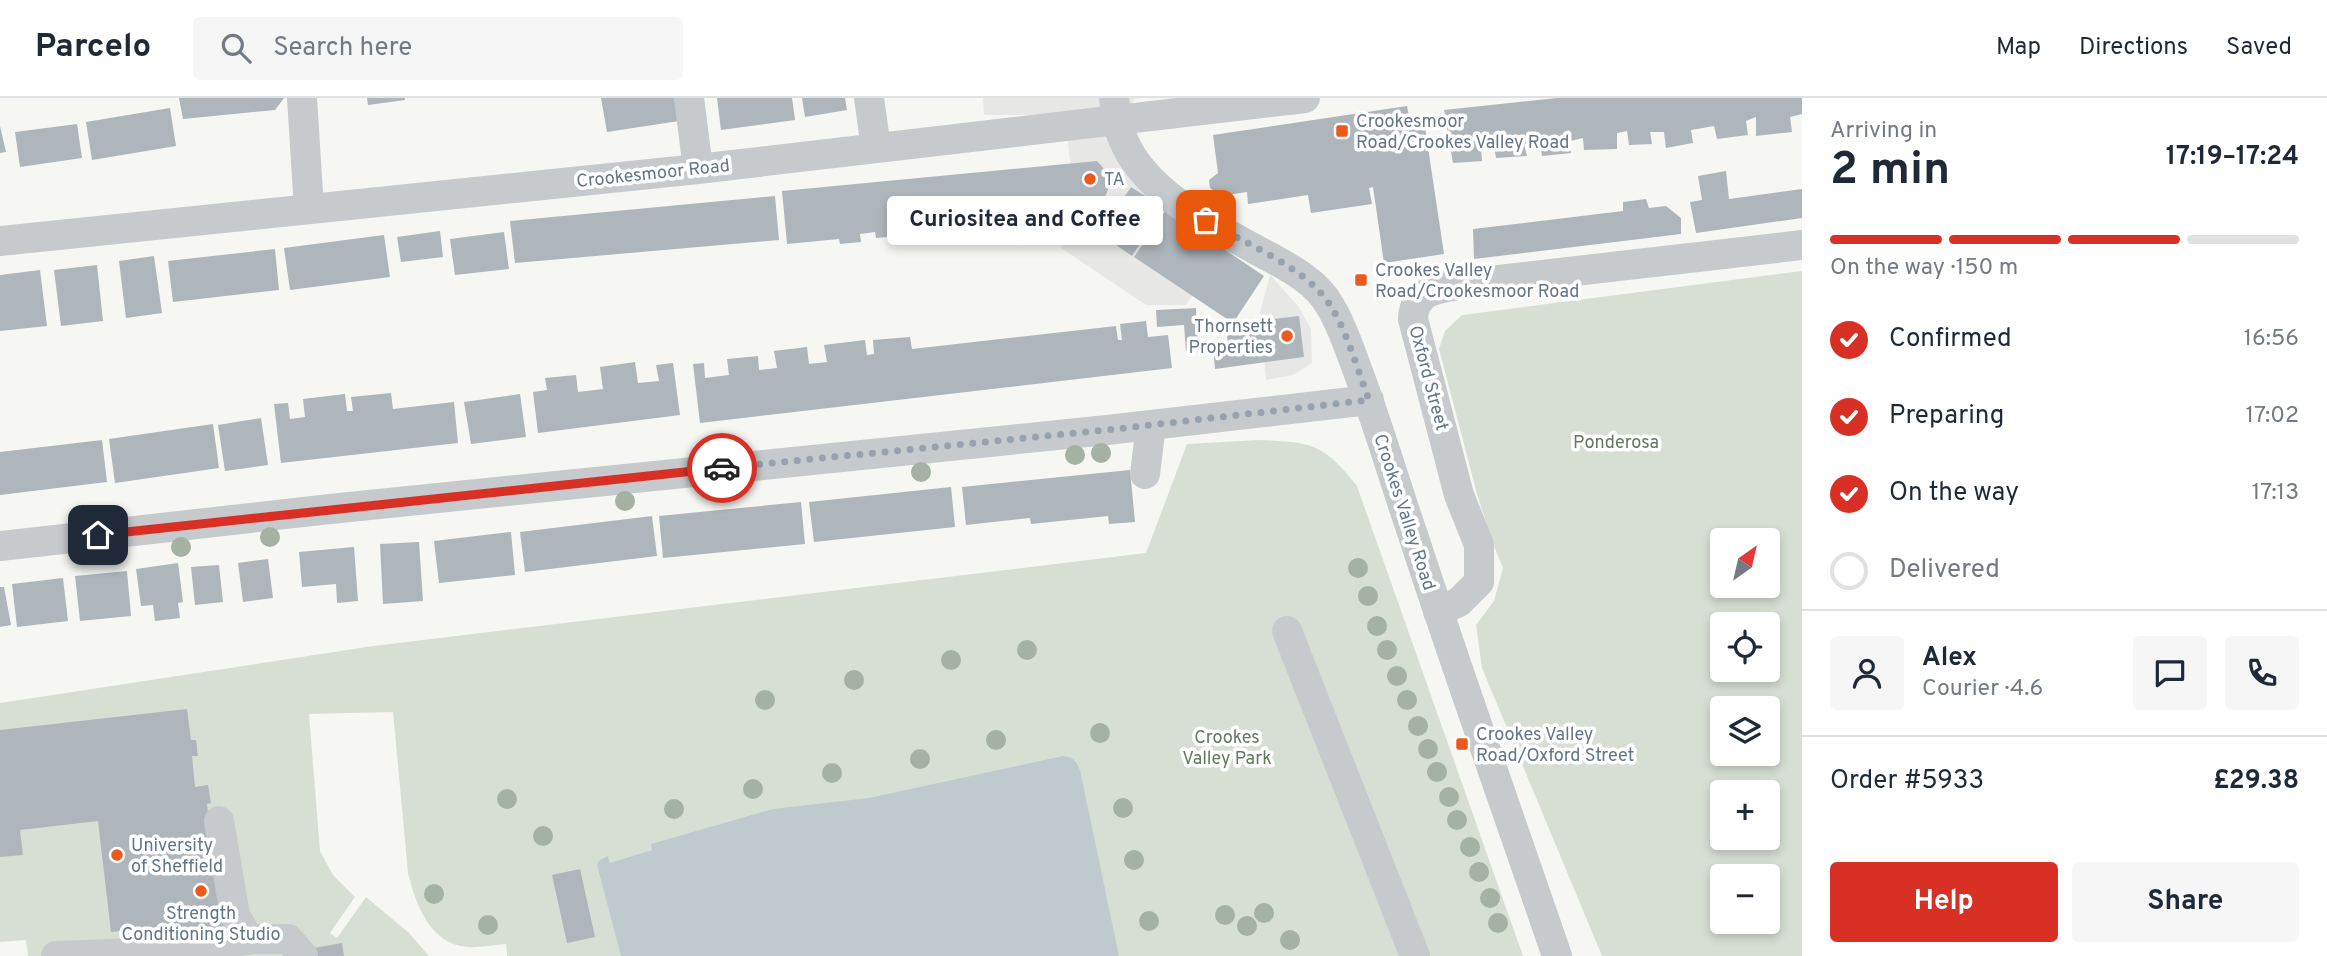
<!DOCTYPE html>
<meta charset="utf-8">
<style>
:root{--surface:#fff;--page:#f6f6f7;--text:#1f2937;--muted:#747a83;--line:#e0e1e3;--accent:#d93025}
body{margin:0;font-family:Overpass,sans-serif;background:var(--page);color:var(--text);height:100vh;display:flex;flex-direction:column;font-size:26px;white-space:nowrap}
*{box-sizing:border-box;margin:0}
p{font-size:23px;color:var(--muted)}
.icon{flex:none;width:38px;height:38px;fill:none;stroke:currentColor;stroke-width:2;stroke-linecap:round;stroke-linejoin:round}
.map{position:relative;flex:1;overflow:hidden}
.details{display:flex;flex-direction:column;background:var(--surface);width:525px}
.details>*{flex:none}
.needle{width:46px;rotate:34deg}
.tools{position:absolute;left:1710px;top:430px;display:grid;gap:14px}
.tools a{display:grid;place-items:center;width:70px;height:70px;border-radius:7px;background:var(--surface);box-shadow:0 4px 10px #0003;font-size:35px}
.pin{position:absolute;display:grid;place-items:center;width:60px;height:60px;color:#fff;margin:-30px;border-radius:14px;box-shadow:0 4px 10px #0006}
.courier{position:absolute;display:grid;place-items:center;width:70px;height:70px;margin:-35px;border:5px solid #d93025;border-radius:50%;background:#fff;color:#222;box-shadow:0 2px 9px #0007}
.bubble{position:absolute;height:49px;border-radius:7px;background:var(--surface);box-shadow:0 4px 10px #0003;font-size:23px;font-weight:700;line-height:49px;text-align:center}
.head em{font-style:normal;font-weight:700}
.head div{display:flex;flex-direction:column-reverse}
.head{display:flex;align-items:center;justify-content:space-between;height:119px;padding:0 28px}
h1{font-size:46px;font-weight:700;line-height:52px}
.bar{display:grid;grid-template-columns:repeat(4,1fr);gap:10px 7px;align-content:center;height:84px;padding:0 28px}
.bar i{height:9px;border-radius:5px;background:var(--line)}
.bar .selected{background:var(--accent)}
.bar p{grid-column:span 4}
.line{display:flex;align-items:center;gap:18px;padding:0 28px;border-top:2px solid var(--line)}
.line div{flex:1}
.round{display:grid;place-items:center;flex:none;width:74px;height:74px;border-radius:7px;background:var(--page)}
ol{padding:0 28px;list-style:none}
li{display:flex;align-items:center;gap:21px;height:77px}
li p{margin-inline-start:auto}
li .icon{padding:7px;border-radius:50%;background:var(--accent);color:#fff;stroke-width:4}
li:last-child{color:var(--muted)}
li i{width:38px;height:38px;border:4px solid var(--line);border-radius:50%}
.primary-button{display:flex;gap:14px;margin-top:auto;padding:14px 28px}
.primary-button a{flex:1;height:80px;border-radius:7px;background:var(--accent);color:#fff;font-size:28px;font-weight:700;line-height:80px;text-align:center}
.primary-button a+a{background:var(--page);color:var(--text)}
header{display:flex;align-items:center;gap:42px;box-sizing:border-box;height:98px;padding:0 35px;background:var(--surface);border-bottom:2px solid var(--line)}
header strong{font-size:33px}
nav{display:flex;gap:38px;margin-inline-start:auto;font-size:24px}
.search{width:490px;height:63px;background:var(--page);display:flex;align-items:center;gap:18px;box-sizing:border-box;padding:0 24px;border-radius:7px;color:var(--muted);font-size:26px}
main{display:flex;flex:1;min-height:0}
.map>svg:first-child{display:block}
.built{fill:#e7e8e6}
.green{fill:#d7dfd4;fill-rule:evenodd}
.water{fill:#bfcacf}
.building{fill:#aeb5bb}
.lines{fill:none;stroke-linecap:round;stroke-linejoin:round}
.minor{stroke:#c6cacd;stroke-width:30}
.tree{fill:#a5b1a2}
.done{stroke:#97a2ac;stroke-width:7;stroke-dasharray:0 12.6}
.route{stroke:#d93025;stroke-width:9}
.poi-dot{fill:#ed581c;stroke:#fff;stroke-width:2.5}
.labels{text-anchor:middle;stroke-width:7;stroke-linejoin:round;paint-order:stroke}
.poi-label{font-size:18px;fill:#647586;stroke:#fff;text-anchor:start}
.street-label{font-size:18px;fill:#647586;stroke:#fff}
.park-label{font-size:18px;fill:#63785f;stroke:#fff}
</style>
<header>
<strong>Parcelo</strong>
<div class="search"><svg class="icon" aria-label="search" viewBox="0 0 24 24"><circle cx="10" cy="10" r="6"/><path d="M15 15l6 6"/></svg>Search here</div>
<nav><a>Map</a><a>Directions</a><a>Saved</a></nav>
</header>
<main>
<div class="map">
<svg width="1802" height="858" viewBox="0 0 1802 858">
<rect width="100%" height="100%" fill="#f6f7f3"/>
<!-- built -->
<path class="built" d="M983 0H1142L1134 1 1120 51 1226 146 1186 207H1146L1061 150 1075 112 1065 17H984Z
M1270 177 1299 209 1311 231 1312 265 1293 277 1266 282 1260 215Z"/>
<!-- green -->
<path class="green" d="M1802 173V858H1602L1482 570 1476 527 1494 503 1503 470 1493 446 1477 396 1439 251 1445 233 1462 217ZM1722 443H1768V488H1722ZM1722 527H1768V572H1722ZM1722 611H1768V656H1722ZM1722 695H1768V740H1722ZM1722 779H1768V824H1722Z
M1258 342C1312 344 1323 345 1357 388L1523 858H507L506 846C493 847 479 850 467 849 430 846 415 805 408 775L393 614 309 616 320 753 333 777 355 799 330 835 337 840 366 799 409 835 429 858H28L26 842 0 844V605L373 548 1146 455 1187 346Z"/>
<!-- water -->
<path class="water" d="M1063 658C1073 659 1076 663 1080 672L1119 858H621L597 767 600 762 608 758 610 765 652 752 651 746 773 711 869 700Z"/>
<!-- building -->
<path class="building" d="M179 0H284L275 12 183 21Z
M367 0H405V2L368 7Z
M601 0H675L679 23 607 34Z
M717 0H792L795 22 721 32Z
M802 0H845L847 12 805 19Z
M1557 0H1802V16L1790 19 1792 34 1756 38V19L1746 23 1748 37 1717 41 1714 28 1691 32 1693 45 1666 50 1664 34H1650L1652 46 1629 47 1627 33 1617 35V51L1584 52 1583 40 1570 43 1571 55 1542 58 1540 44 1524 46 1527 58 1496 60 1494 48 1481 50 1482 63 1453 65 1444 12Z
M1407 8 1409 18 1423 16 1444 156 1384 165 1373 89 1369 90 1372 106 1311 115 1308 97 1248 106 1247 94 1220 98 1210 90 1209 82 1218 75 1213 37Z
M170 10 176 48 92 62 86 24Z
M77 26 82 60 20 69 15 34Z
M0 28 6 54 0 55Z
M1097 63 1106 73 1109 89 1101 109 1040 113 1042 126 1024 127 1023 116 938 125 939 136 929 137 928 126 899 129 900 138 876 140 875 134 860 136 861 144 840 146 839 141 787 146 782 93Z
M1726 73 1729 101 1802 91V120L1696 135 1690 104 1702 102 1698 78Z
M1131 89 1164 110 1132 158 1100 136Z
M775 98 779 142 515 165 510 123Z
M1646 101 1649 110 1666 108 1681 120V136L1474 161 1473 131 1623 113V104Z
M1166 112 1264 178 1233 225 1134 159Z
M440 133 443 159 401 164 397 139Z
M504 134 509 171 455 177 450 141Z
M384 137 390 179 290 192 284 150Z
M275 151 279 192 173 204 168 163Z
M154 158 162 215 126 220 119 163Z
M97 167 103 223 61 228 54 172Z
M40 172 47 228 0 233V177Z
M1196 210 1198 252 1186 253 1184 227 1157 229 1156 212Z
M1299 218 1304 259 1215 271 1213 249 1228 248 1226 227Z
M1146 223 1148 239 1168 237 1172 270 700 325 693 266 704 265 705 280 729 277 727 261 758 258 759 272 777 270 774 253 807 249 809 266 827 264 824 247 865 242 867 257 874 256 873 242 910 239 912 251 1116 228 1118 242H1122L1120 226Z
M635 264 638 285 659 283 656 267 673 265 680 317 538 335 533 294 547 292 545 280 576 277 578 294 603 291 600 269Z
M391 295 393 311 454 304 458 345 281 365 274 306 288 305 290 321 305 319 303 301 345 296 347 313H353L351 299Z
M520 296 526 339 471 346 464 304Z
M261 320 268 367 225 373 218 327Z
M213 326 219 370 115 385 109 341Z
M102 342 107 384 0 397V354Z
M1130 372 1135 424 1109 426 1108 418 1031 426 1030 420 966 427 962 389Z
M951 389 955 429 814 444 809 404Z
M801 404 805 446 663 460 659 418Z
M652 418 657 458 525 474 520 434Z
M511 434 515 477 439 485 434 443Z
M419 444 423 503 383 506 380 446Z
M354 449 358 503 337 505 336 486 302 489 299 454Z
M268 461 273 500 243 504 238 465Z
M178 465 183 504 178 505 180 520 155 523 153 507 141 508 136 471Z
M219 467 223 504 195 507 191 469Z
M127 473 131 518 80 523 75 478Z
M63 480 68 523 17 529 12 486Z
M0 489H4L11 527 0 529Z
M187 611 191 642H196L198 658H192L195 689 208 687 211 705 207 706 208 715 229 831 166 838 165 828 111 834 98 723 20 732 23 757 0 759V632Z
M580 771 595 839 567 845 552 777Z
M342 845 344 858H315L314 850Z"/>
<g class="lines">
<!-- minor -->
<path class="minor" d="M302 0 309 111
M689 0 698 71
M869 0 876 50
M1114 0C1116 14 1117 28 1123 41 1145 96 1215 129 1264 156 1288 169 1316 183 1330 208 1342 227 1349 250 1357 271 1378 326 1394 382 1413 437 1459 578 1509 718 1557 858
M0 143 698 71 1305 0
M1145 376 1151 327
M0 448 330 411 1107 332 1369 302
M1438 514 1459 504 1479 484V447L1459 397 1413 221C1414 188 1446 190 1472 185L1802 147
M1287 533 1415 858
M219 723 235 817 249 842
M56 858 166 854 253 841H288L303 858"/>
</g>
<!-- trees -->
<g class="tree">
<circle cx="1101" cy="355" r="10"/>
<circle cx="1075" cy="357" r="10"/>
<circle cx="921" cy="374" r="10"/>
<circle cx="625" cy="403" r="10"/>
<circle cx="270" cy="439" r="10"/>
<circle cx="181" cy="449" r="10"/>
<circle cx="1358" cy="470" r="10"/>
<circle cx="1368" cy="498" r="10"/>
<circle cx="1377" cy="528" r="10"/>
<circle cx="1027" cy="552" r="10"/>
<circle cx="1387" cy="552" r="10"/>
<circle cx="951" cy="562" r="10"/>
<circle cx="1397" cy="578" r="10"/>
<circle cx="854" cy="582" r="10"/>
<circle cx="765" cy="602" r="10"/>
<circle cx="1407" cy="602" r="10"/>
<circle cx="1418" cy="628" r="10"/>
<circle cx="1100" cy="635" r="10"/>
<circle cx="996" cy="642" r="10"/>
<circle cx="1428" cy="651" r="10"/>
<circle cx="920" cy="661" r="10"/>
<circle cx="1437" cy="674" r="10"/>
<circle cx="832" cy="675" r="10"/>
<circle cx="753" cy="691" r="10"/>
<circle cx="1449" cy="699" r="10"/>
<circle cx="507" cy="701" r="10"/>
<circle cx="1123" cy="710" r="10"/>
<circle cx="674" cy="711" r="10"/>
<circle cx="1457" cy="722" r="10"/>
<circle cx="543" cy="738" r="10"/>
<circle cx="1470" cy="749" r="10"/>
<circle cx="1134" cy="762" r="10"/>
<circle cx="1479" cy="774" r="10"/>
<circle cx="434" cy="796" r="10"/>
<circle cx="1490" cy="800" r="10"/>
<circle cx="1264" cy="815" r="10"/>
<circle cx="1225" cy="817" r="10"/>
<circle cx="1149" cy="823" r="10"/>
<circle cx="1498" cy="825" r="10"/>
<circle cx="488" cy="827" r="10"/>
<circle cx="1247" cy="828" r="10"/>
<circle cx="1290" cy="842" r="10"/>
</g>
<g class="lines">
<!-- done -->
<path class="done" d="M722 370 1107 332 1369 302C1357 271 1348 235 1330 207 1305 168 1244 146 1206 122"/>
<!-- route -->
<path class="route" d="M98 437 722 370"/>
</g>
<!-- markers -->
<g class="poi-dot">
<rect x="1335" y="26" width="14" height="14" rx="3.5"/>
<circle cx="1090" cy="81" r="7"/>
<rect x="1354" y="175" width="14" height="14" rx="3.5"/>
<circle cx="1287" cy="238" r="7"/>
<rect x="1455" y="639" width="14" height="14" rx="3.5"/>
<circle cx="117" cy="757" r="7"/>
<circle cx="201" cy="793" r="7"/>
</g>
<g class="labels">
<!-- poi labels -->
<g class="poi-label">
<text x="1356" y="29">Crookesmoor<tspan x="1356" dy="21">Road/Crookes Valley Road</tspan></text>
<text x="1104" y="87">TA</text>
<text x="1375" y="178">Crookes Valley<tspan x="1375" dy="21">Road/Crookesmoor Road</tspan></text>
<text x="1273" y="234" text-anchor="end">Thornsett<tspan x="1273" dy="21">Properties</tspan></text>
<text x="1476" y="642">Crookes Valley<tspan x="1476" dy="21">Road/Oxford Street</tspan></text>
<text x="131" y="753">University<tspan x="131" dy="21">of Sheffield</tspan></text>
<text x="201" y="821" text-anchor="middle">Strength<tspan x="201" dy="21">Conditioning Studio</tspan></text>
</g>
<!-- street labels -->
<g class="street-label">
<text transform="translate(653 75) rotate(-6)" y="6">Crookesmoor Road</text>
<text transform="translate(1429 280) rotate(75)" y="6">Oxford Street</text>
<text transform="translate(1405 414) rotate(72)" y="6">Crookes Valley Road</text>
</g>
<!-- park labels -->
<g class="park-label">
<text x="1616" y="350">Ponderosa</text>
<text x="1227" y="645">Crookes<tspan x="1227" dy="21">Valley Park</tspan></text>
</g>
</g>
</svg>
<div class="tools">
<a><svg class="needle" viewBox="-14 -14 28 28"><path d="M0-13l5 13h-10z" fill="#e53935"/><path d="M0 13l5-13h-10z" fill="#747a83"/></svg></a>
<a><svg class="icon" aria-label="locate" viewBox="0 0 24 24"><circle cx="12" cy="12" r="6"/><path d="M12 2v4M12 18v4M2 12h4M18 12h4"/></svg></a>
<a><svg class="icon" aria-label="layers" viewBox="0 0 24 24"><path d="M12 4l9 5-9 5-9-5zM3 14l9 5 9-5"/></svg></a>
<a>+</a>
<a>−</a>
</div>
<div class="pin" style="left:1206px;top:122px;background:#ea580c"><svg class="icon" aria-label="bag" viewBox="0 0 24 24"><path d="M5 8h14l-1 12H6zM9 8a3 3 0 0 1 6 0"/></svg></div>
<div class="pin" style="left:98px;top:437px;background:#1f2937"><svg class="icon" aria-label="home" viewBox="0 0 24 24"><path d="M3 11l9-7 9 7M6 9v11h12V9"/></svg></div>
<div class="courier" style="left:722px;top:370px"><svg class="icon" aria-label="car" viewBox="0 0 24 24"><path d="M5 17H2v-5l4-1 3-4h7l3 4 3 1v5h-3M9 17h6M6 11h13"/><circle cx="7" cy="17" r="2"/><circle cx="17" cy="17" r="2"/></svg></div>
<div class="bubble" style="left:887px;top:98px;width:276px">Curiositea and Coffee</div>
</div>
<section class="details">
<div class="head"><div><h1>2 min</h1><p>Arriving in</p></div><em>17:19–17:24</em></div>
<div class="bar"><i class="selected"></i><i class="selected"></i><i class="selected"></i><i></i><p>On the way · 150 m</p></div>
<ol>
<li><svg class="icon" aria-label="check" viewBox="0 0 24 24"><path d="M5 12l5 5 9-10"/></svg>Confirmed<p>16:56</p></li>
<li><svg class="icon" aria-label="check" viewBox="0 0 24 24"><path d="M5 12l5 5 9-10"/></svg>Preparing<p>17:02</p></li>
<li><svg class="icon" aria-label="check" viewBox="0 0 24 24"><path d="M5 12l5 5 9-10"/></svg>On the way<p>17:13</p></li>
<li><i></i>Delivered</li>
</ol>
<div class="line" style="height:126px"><a class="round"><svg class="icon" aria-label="person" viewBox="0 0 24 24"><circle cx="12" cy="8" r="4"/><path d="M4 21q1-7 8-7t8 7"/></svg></a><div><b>Alex</b><p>Courier · 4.6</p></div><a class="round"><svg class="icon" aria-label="chat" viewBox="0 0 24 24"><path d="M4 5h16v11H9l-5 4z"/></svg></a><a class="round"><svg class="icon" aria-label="phone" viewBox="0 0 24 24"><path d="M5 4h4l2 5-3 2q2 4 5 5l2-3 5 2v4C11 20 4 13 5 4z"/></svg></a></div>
<div class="line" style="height:91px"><div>Order #5933</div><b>£29.38</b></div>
<div class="primary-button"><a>Help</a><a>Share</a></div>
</section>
</main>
